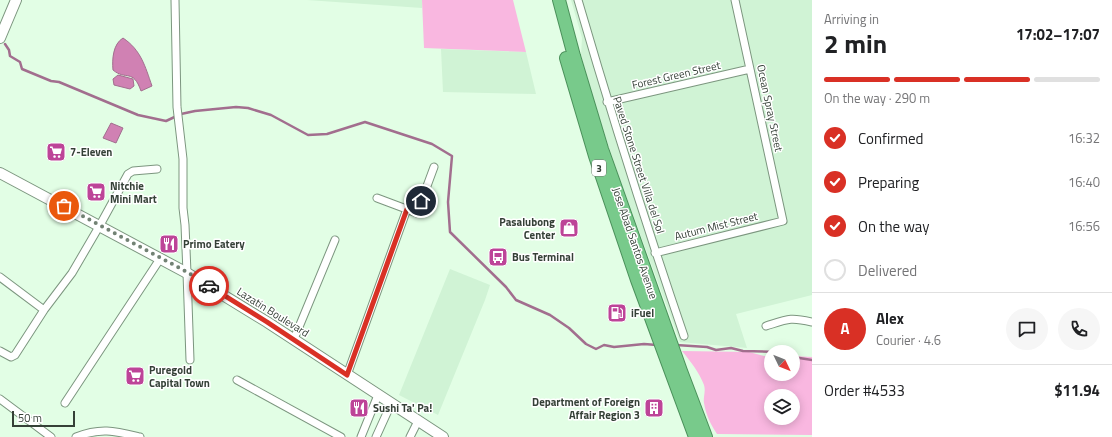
<!DOCTYPE html>
<meta charset="utf-8">
<style>
:root{--surface:#fff;--page:#f6f6f6;--text:#202124;--muted:#757577;--line:#e0e0e0;--accent:#d93025}
body{margin:0;font-family:"Titillium Web",sans-serif;background:var(--page);color:var(--text);height:100vh;display:flex;flex-direction:column;font-size:15px;white-space:nowrap}
*{box-sizing:border-box;margin:0}
p{font-size:13px;color:var(--muted)}
.icon{flex:none;width:22px;height:22px;fill:none;stroke:currentColor;stroke-width:2;stroke-linecap:round;stroke-linejoin:round}
.map{position:relative;flex:1;overflow:hidden}
.side{display:flex;flex-direction:column;background:var(--surface);width:300px}
.side>*{flex:none}
.needle{width:26px;rotate:133deg}
.fabs{position:absolute;left:764px;top:345px;display:grid;gap:8px}
.fabs a{display:grid;place-items:center;width:36px;height:36px;border-radius:50%;background:var(--surface);box-shadow:0 2px 10px #0003;font-size:20px}
.scale{position:absolute;left:12px;bottom:10px;width:63px;box-sizing:border-box;padding-left:4px;border:2px solid #354037;border-top:0;font-size:11px;line-height:14px;white-space:nowrap;color:#354037;-webkit-text-stroke:3px #fff;paint-order:stroke}
.pin{position:absolute;display:grid;place-items:center;width:34px;height:34px;color:#fff;margin:-17px;border:2px solid #fff;border-radius:50%;box-shadow:0 1px 4px #0007}
.courier{position:absolute;display:grid;place-items:center;width:40px;height:40px;margin:-20px;border:3px solid #d93025;border-radius:50%;background:#fff;color:#222;box-shadow:0 1px 5px #0007}
.overview em{font-style:normal;font-weight:700}
.overview div{display:flex;flex-direction:column-reverse}
.overview{display:flex;align-items:center;justify-content:space-between;height:68px;padding:0 12px}
h1{font-size:26px;font-weight:700;line-height:30px}
.bar{display:grid;grid-template-columns:repeat(4,1fr);gap:6px 4px;align-content:center;height:48px;padding:0 12px}
.bar i{height:5px;border-radius:3px;background:var(--line)}
.bar .active{background:var(--accent)}
.bar p{grid-column:span 4}
.line{display:flex;align-items:center;gap:10px;padding:0 12px;border-top:1px solid var(--line)}
.line div{flex:1}
.round{display:grid;place-items:center;flex:none;width:42px;height:42px;border-radius:21px;background:var(--page)}
ol{padding:0 12px;list-style:none}
li{display:flex;align-items:center;gap:12px;height:44px}
li p{margin-inline-start:auto}
li .icon{padding:4px;border-radius:50%;background:var(--accent);color:#fff;stroke-width:4}
li:last-child{color:var(--muted)}
li i{width:22px;height:22px;border:2px solid var(--line);border-radius:50%}
main{display:flex;flex:1;min-height:0}
.map>svg:first-child{display:block}
.built{fill:#d0f3d5}
.green{fill:#f9b7e0;fill-rule:evenodd}
.water{fill:#d081b3;stroke:#a26e8e}
.lines{fill:none;stroke-linecap:round;stroke-linejoin:round}
.stream{stroke:#a26e8e;stroke-width:2.5}
.minor-casing{stroke:#7c967f;stroke-width:9}
.secondary-casing{stroke:#7c967f;stroke-width:12}
.trunk-casing{stroke:#4b915b;stroke-width:14}
.minor{stroke:#fff;stroke-width:7}
.secondary{stroke:#fff;stroke-width:10}
.trunk{stroke:#78ca8b;stroke-width:12}
.done{stroke:#728274;stroke-width:4;stroke-dasharray:0 7.2}
.route{stroke:#d93025;stroke-width:5}
.labels{text-anchor:middle;stroke-width:3;stroke-linejoin:round;paint-order:stroke}
.shield{fill:#fff;stroke:#727973;stroke-width:1}
.shield-label{font-size:10px;font-weight:bold;fill:#354037}
.street-label{font-size:11px;fill:#354037;stroke:#fff}
.poi-label{font-size:11px;font-weight:bold;fill:#354037;stroke:#fff;text-anchor:start}
</style>
<main>
<div class="map">
<svg width="812" height="437" viewBox="0 0 812 437">
<rect width="100%" height="100%" fill="#e2fee5"/>
<!-- built -->
<path class="built" d="M307 0H422V8Z
M571 0H812V295L736 314 747 348 680 342 619 177 595 105 581 55 582 38Z
M441 49 526 52 536 94 443 92Z
M450 269 490 285 485 300 438 415 399 395Z"/>
<!-- green -->
<path class="green" d="M422 0H513L526 52 424 48Z
M682 351 749 352 764 356H771V374H793V356L812 357V435L717 434C711 425 706 415 704 403 703 398 706 391 704 385 699 372 691 362 682 351ZM771 396H793V418H771Z"/>
<!-- water -->
<path class="water" d="M123 38C141 50 145 66 152 86L141 91C133 68 126 81 113 70 112 59 113 44 123 38Z
M118 75 133 79 134 86 130 89 114 85 113 79Z
M111 123 123 128 116 143 103 138Z"/>
<g class="lines">
<!-- stream -->
<path class="stream" d="M5 44 9 50 10 56 20 62 22 69 51 81 59 82 138 115 166 121 181 114 195 111 236 107 248 108 271 115 308 135 327 134 365 122 432 144 452 156 448 202 450 232 506 287 516 300 550 315 569 328 586 344 596 349 604 345 614 347 644 344 657 345
M676 345 707 347 716 350 731 348 743 351 778 352
M793 357 812 360"/>
<!-- minor casing -->
<g class="minor-casing">
<path id="minor" d="M175 0 177 107 183 159V208L185 225 187 273 190 360
M578 0C611 113 646 225 684 336
M607 102 750 69
M377 198 417 213 434 167
M655 253 783 221 735 0
M0 277 44 310
M766 326C788 319 790 317 812 322
M294 339 335 240
M0 351 11 357 15 355 44 310 72 273 100 225 128 174 133 171 157 169
M347 375 407 209
M237 380 341 437
M0 399 51 437
M65 403 160 259
M76 437C101 427 115 431 140 437
M361 437 378 395
M376 437 391 404
M410 437 418 421"/>
</g>
<!-- secondary casing -->
<g class="secondary-casing">
<path id="secondary" d="M0 38 16 0
M0 173 187 273 267 322 443 437"/>
</g>
<!-- trunk casing -->
<g class="trunk-casing">
<path id="trunk" d="M559 0 574 56 602 149 681 371 706 437
M566 58 595 156 637 280 695 437"/>
</g>
<!-- minor -->
<use href="#minor" class="minor"/>
<!-- secondary -->
<use href="#secondary" class="secondary"/>
<!-- trunk -->
<use href="#trunk" class="trunk"/>
</g>
<g class="lines">
<!-- done -->
<path class="done" d="M64 206 187 272 209 286"/>
<!-- route -->
<path class="route" d="M209 286 267 322 347 375 407 209 417 213 421 201"/>
</g>
<!-- icons -->
<defs>
<g id="supermarket-square" transform="scale(1)"><rect x="-9" y="-9" width="18" height="18" rx="4" fill="#bd4498" stroke="#fff"/><path d="M-6-5.5h2.5l.6 2H6L4.5 2H-2.5L-4.4-4H-6ZM-1.5 3.2a1.3 1.3 0 1 0 .1 0ZM3 3.2a1.3 1.3 0 1 0 .1 0Z" fill="#fff"/></g>
<g id="shop-square" transform="scale(1)"><rect x="-9" y="-9" width="18" height="18" rx="4" fill="#bd4498" stroke="#fff"/><path d="M-5-2.5h2.3a2.7 3.5 0 0 1 5.4 0H5L5.5 6h-11ZM-1.5-2.5h3a1.5 2.3 0 0 0-3 0Z" fill="#fff"/></g>
<g id="restaurant-square" transform="scale(1)"><rect x="-9" y="-9" width="18" height="18" rx="4" fill="#bd4498" stroke="#fff"/><path d="M-5-6h1v4h1v-4h1v4h1v-4h1v5L-1.5 .5V6h-2V.5L-5-1ZM5-6V6H3V1.5H1.5Q1.5-4 5-6Z" fill="#fff"/></g>
<g id="bus-square" transform="scale(1)"><rect x="-9" y="-9" width="18" height="18" rx="4" fill="#bd4498" stroke="#fff"/><path d="M-5-6H5V4H4V6H2V4H-2V6H-4V4H-5ZM-3.5-4V0h7V-4ZM-3.5 1.2v1.5H-2V1.2ZM2 1.2v1.5H3.5V1.2Z" fill="#fff"/></g>
<g id="fuel-square" transform="scale(1)"><rect x="-9" y="-9" width="18" height="18" rx="4" fill="#bd4498" stroke="#fff"/><path d="M-5.5-6h7V0h2V4h1.3V-2.5L3-4.5l.8-.8L6-3V5H2.5V1h-1V6h-7ZM-4.2-4.7v3.2H.2V-4.7Z" fill="#fff"/></g>
<g id="building-square" transform="scale(1)"><rect x="-9" y="-9" width="18" height="18" rx="4" fill="#bd4498" stroke="#fff"/><path d="M-4-6H4V6H1V3H-1V6H-4ZM-2.5-4.3h1.7v1.8h-1.7ZM.8-4.3h1.7v1.8H.8ZM-2.5-1h1.7V.8h-1.7ZM.8-1h1.7V.8H.8Z" fill="#fff"/></g>
</defs>
<g fill-rule="evenodd">
<use href="#supermarket-square" x="56" y="152"/>
<use href="#supermarket-square" x="96" y="192"/>
<use href="#shop-square" x="569" y="228"/>
<use href="#restaurant-square" x="169" y="244"/>
<use href="#bus-square" x="498" y="257"/>
<use href="#fuel-square" x="617" y="313"/>
<use href="#supermarket-square" x="135" y="376"/>
<use href="#restaurant-square" x="359" y="408"/>
<use href="#building-square" x="654" y="408"/>
</g>
<g class="labels">
<!-- shield labels -->
<rect class="shield" x="592" y="160" width="14" height="16" rx="3"/>
<g class="shield-label">
<text x="599" y="172">3</text>
</g>
<!-- street labels -->
<g class="street-label">
<text transform="translate(676 75) rotate(-13)" y="4">Forest Green Street</text>
<text transform="translate(770 108) rotate(78)" y="4">Ocean Spray Street</text>
<text transform="translate(639 165) rotate(72)" y="4">Paved Stone Street Villa del Sol</text>
<text transform="translate(716 226) rotate(-14)" y="4">Autum Mist Street</text>
<text transform="translate(635 243) rotate(71)" y="4">Jose Abad Santos Avenue</text>
<text transform="translate(273 312) rotate(32)" y="4">Lazatin Boulevard</text>
</g>
<!-- poi labels -->
<g class="poi-label">
<text x="70" y="156">7-Eleven</text>
<text x="110" y="190">Nitchie<tspan x="110" dy="13">Mini Mart</tspan></text>
<text x="555" y="226" text-anchor="end">Pasalubong<tspan x="555" dy="13">Center</tspan></text>
<text x="183" y="248">Primo Eatery</text>
<text x="512" y="261">Bus Terminal</text>
<text x="631" y="317">iFuel</text>
<text x="149" y="374">Puregold<tspan x="149" dy="13">Capital Town</tspan></text>
<text x="640" y="406" text-anchor="end">Department of Foreign<tspan x="640" dy="13">Affair Region 3</tspan></text>
<text x="373" y="412">Sushi Ta' Pa!</text>
</g>
</g>
</svg>
<div class="fabs">
<a><svg class="needle" viewBox="-14 -14 28 28"><path d="M0-13l5 13h-10z" fill="#e53935"/><path d="M0 13l5-13h-10z" fill="#757577"/></svg></a>
<a><svg class="icon" aria-label="layers" viewBox="0 0 24 24"><path d="M12 4l9 5-9 5-9-5zM3 14l9 5 9-5"/></svg></a>
</div>
<div class="scale">50 m</div>
<div class="pin" style="left:64px;top:206px;background:#ea580c"><svg class="icon" aria-label="bag" viewBox="0 0 24 24"><path d="M5 8h14l-1 12H6zM9 8a3 3 0 0 1 6 0"/></svg></div>
<div class="pin" style="left:421px;top:201px;background:#1f2937"><svg class="icon" aria-label="home" viewBox="0 0 24 24"><path d="M3 11l9-7 9 7M6 9v11h12V9"/></svg></div>
<div class="courier" style="left:209px;top:286px"><svg class="icon" aria-label="car" viewBox="0 0 24 24"><path d="M5 17H2v-5l4-1 3-4h7l3 4 3 1v5h-3M9 17h6M6 11h13"/><circle cx="7" cy="17" r="2"/><circle cx="17" cy="17" r="2"/></svg></div>
</div>
<section class="side">
<div class="overview"><div><h1>2 min</h1><p>Arriving in</p></div><em>17:02–17:07</em></div>
<div class="bar"><i class="active"></i><i class="active"></i><i class="active"></i><i></i><p>On the way · 290 m</p></div>
<ol>
<li><svg class="icon" aria-label="check" viewBox="0 0 24 24"><path d="M5 12l5 5 9-10"/></svg>Confirmed<p>16:32</p></li>
<li><svg class="icon" aria-label="check" viewBox="0 0 24 24"><path d="M5 12l5 5 9-10"/></svg>Preparing<p>16:40</p></li>
<li><svg class="icon" aria-label="check" viewBox="0 0 24 24"><path d="M5 12l5 5 9-10"/></svg>On the way<p>16:56</p></li>
<li><i></i>Delivered</li>
</ol>
<div class="line" style="height:72px"><b class="round" style="background:var(--accent);color:#fff">A</b><div><b>Alex</b><p>Courier · 4.6</p></div><a class="round"><svg class="icon" aria-label="chat" viewBox="0 0 24 24"><path d="M4 5h16v11H9l-5 4z"/></svg></a><a class="round"><svg class="icon" aria-label="phone" viewBox="0 0 24 24"><path d="M5 4h4l2 5-3 2q2 4 5 5l2-3 5 2v4C11 20 4 13 5 4z"/></svg></a></div>
<div class="line" style="height:52px"><div>Order #4533</div><b>$11.94</b></div>
</section>
</main>
